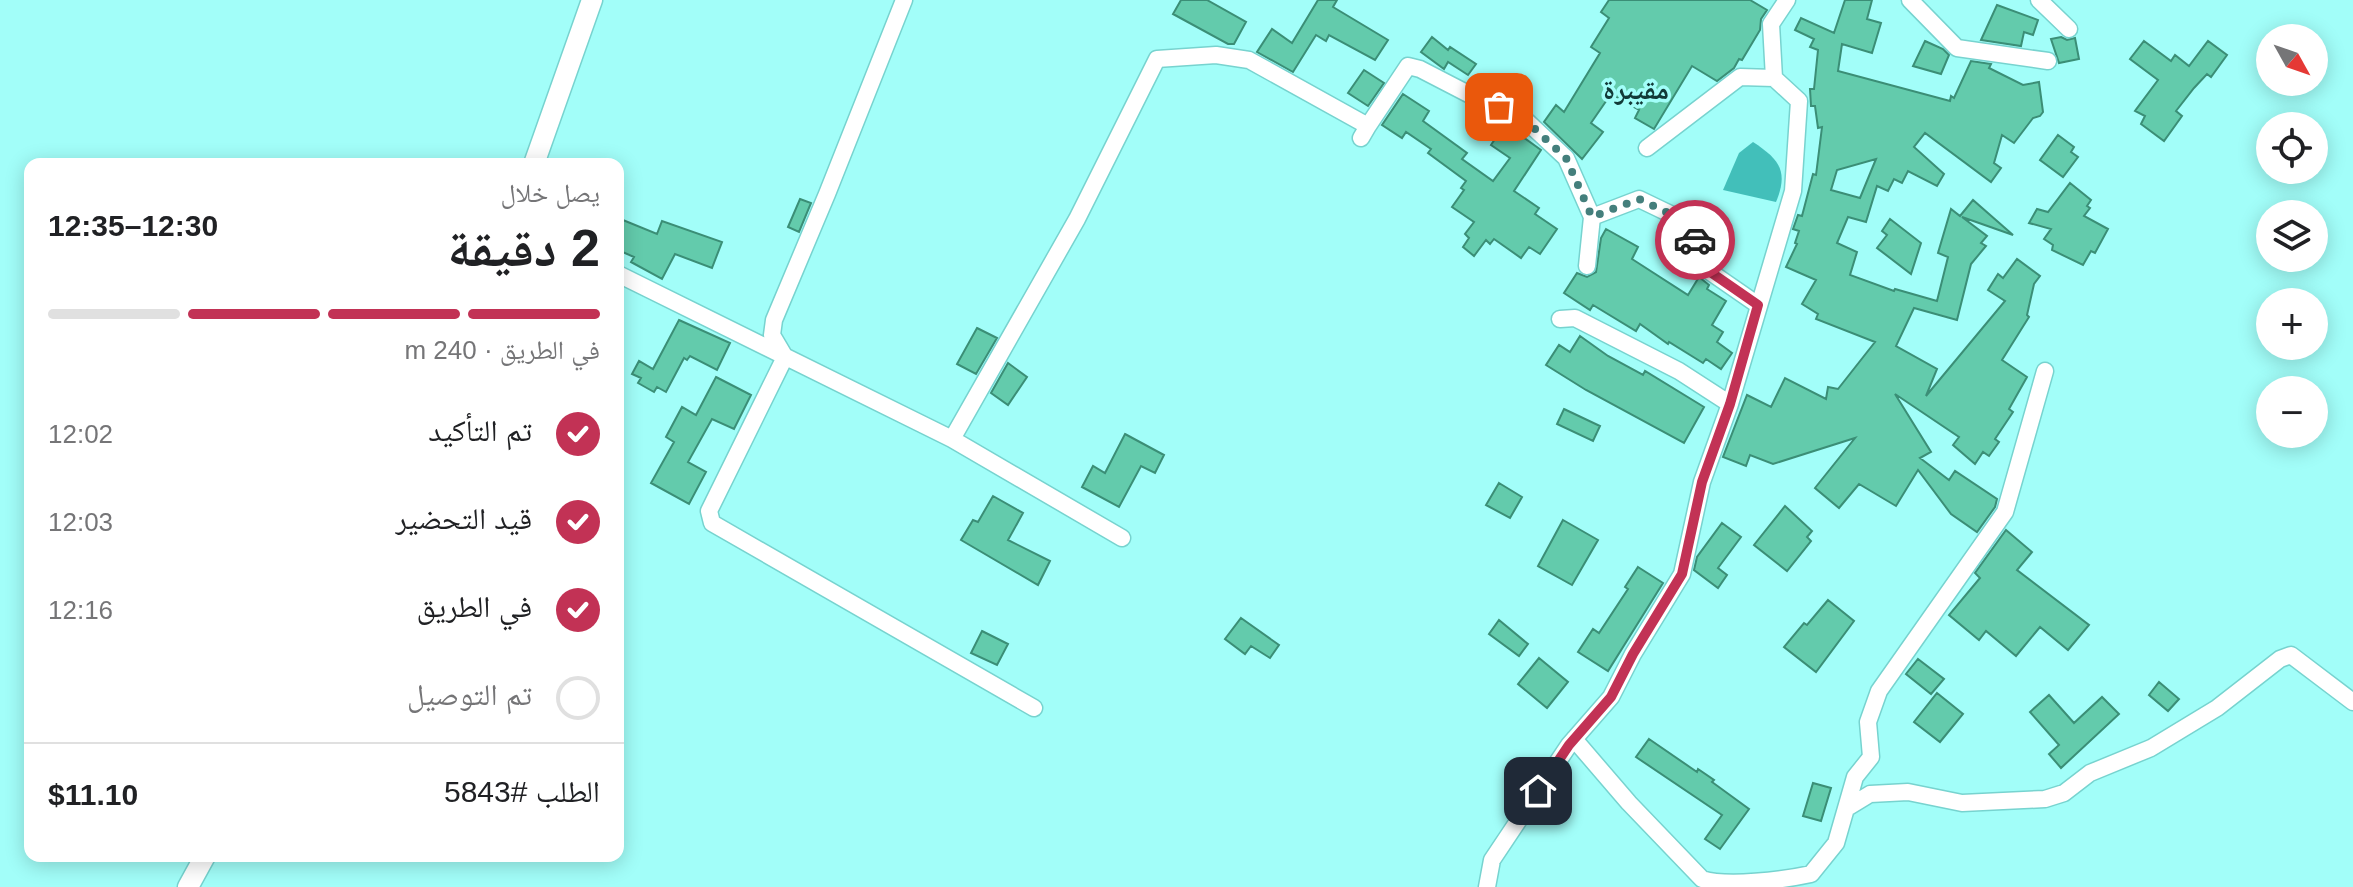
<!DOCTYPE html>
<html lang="ar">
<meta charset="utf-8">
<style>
:root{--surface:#fff;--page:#f2f2f2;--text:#202124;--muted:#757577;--line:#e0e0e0;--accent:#c23255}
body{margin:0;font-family:Helvetica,"Noto Naskh Arabic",sans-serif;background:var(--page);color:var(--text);direction:rtl;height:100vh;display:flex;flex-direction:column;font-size:30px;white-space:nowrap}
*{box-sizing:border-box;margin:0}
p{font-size:26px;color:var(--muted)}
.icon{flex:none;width:44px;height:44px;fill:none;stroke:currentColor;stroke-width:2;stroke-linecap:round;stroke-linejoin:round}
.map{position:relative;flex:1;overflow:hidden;direction:ltr}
.details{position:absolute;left:24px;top:158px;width:600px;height:704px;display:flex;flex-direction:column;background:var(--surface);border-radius:16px;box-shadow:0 4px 20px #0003;direction:rtl}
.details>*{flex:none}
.needle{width:52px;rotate:130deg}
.controls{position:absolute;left:2256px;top:24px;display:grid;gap:16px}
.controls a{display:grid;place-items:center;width:72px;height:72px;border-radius:50%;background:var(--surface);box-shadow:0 4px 20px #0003;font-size:40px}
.pin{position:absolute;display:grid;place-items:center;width:68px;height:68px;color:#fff;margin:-34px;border-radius:16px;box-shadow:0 4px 12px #0006}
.courier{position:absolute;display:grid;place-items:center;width:80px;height:80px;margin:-40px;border:6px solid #c23255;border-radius:50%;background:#fff;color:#222;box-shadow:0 2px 10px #0007}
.headline em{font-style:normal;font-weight:700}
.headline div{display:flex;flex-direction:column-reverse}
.headline{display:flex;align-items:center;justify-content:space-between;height:136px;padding:0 24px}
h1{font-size:52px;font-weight:700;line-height:60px}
.bar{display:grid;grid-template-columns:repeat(4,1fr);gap:12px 8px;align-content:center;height:96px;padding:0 24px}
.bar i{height:10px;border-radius:6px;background:var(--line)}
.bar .active{background:var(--accent)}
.bar p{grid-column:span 4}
.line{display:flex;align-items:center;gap:20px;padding:0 24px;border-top:2px solid var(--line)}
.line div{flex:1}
ol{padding:0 24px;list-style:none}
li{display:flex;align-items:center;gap:24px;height:88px}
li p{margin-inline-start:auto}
li .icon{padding:8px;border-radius:50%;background:var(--accent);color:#fff;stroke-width:4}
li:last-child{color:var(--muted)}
li i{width:44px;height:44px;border:4px solid var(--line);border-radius:50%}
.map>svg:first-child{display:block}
.water{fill:#42bfba}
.building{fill:#63cbac;stroke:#3b8e76;stroke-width:2;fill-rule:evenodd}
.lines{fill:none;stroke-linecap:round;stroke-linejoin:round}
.minor-casing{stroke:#77d3cf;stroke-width:19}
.tertiary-casing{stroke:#77d3cf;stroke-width:23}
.minor{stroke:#fff;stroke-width:16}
.tertiary{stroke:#fff;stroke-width:20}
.done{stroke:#447f7c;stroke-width:8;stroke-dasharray:0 14.4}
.route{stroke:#c23255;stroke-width:10}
.labels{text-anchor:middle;stroke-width:7;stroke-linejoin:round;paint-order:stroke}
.quarter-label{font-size:28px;font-weight:bold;fill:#123a38;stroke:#a2fef9}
</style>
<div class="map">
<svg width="2353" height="887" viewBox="0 0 2353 887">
<rect width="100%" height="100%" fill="#a2fef9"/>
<!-- water -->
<path class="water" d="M1753 142C1779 159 1789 171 1776 202L1723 190 1739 153Z"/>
<!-- building -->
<path class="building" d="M1181 0H1207L1246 22 1234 44H1228L1173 14Z
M1318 0H1337L1333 7 1388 40 1375 60 1329 35 1326 41 1316 35 1293 72 1257 52 1272 29 1292 43Z
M1609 0H1750L1767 10 1761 19 1760 30 1742 60 1739 59 1734 68 1717 81 1692 66 1654 129 1635 118 1639 110 1611 94 1591 123 1603 132 1582 159 1544 122 1556 105 1564 112 1600 53 1591 47 1609 18 1601 12Z
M1845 0H1872L1867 19 1881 23 1872 53 1842 44 1838 71 1950 101 1951 96 1954 98 1971 61 1991 64 1989 68 2023 85 2039 82 2043 112 2040 116 2033 118 2014 143 2002 135 1994 163 2001 168 1991 182 1925 133 1914 147 1944 174 1937 186 1908 171 1902 183 1894 179 1888 191 1877 186 1866 222 1848 217 1837 243 1857 252 1850 275 1894 291 1895 289 1937 301 1948 257 1938 253 1951 209 1960 216 1973 200 2013 235 1962 217 1987 236 1981 243 1986 246 1971 264 1957 320 1914 308 1896 346 1937 369 1926 396 2005 301 1988 290 1998 274 2003 278 2017 259 2040 276 2034 284 2027 315 2029 317 2002 360 2027 377 2009 409 2013 412 1995 439 1999 442 1989 456 1983 452 1975 464 1953 445 1959 437 1895 394 1931 452 1920 458 1949 480 1955 471 1997 499 1995 507 1977 532 1951 514 1918 470 1896 506 1859 484 1839 508 1815 488 1855 438 1773 464 1750 455 1746 466 1723 457 1747 395 1771 407 1785 378 1826 399 1828 387 1838 389 1875 342 1816 319 1818 314 1802 304 1816 280 1786 267 1797 244 1795 243 1799 231 1793 229 1798 215 1802 216 1813 174 1816 175 1822 127 1818 128 1815 106H1811L1810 89H1814L1818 50 1810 47 1814 39 1795 30 1801 18 1834 33ZM1876 159 1860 198 1831 190 1837 170Z
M1997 5 2038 20 2033 35 2024 32 2021 46 1981 40Z
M1432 37 1448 50 1450 47 1476 64 1468 75 1448 62 1444 69 1421 52Z
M2061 37 2067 40 2075 38 2079 59 2059 63 2051 39Z
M1925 41 1943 49 1949 55 1941 74 1913 66Z
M2144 41 2171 61 2175 55 2189 66 2208 41 2227 55 2211 77 2207 74 2194 88 2176 111 2182 116 2164 141 2141 124 2145 116 2135 111 2158 80 2130 59Z
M1364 70 1384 83 1368 106 1348 93Z
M1403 94 1429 111 1423 121 1467 153 1462 159 1493 181 1510 158 1491 145 1505 124 1541 150 1514 191 1539 208 1535 214 1557 229 1540 254 1529 247 1521 258 1494 239 1490 244 1486 240 1474 256 1463 247 1469 238 1465 234 1474 222 1452 207 1464 190 1461 188 1466 181 1428 153 1431 149 1406 132 1402 138 1382 125Z
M2058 135 2074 147 2071 152 2078 157 2063 177 2040 160Z
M2070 183 2091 200 2087 206 2090 208 2084 216 2108 229 2095 253 2091 251 2083 265 2052 250 2053 245 2044 239 2051 229 2029 223 2037 209 2048 212Z
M800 199 811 203 799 232 788 227Z
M618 218 657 234 662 221 722 242 712 268 675 254 662 279 631 262 634 257 618 250Z
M1890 219 1921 243 1911 274 1877 248 1887 235 1882 231Z
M1606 229 1638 247 1632 259 1688 295 1699 277 1709 285 1707 289 1726 301 1712 325 1723 332 1717 342 1732 353 1721 369 1706 359 1703 363 1669 342 1668 344 1640 324 1636 331 1593 305 1590 310 1564 293 1577 273 1587 277 1596 272 1601 238Z
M679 320 730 343 717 370 690 356 687 360 684 358 666 392 657 387 654 392 638 383 641 378 632 374 639 361 653 369Z
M977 328 997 338 976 374 957 364Z
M1580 336 1608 356 1643 375 1645 371 1704 407 1684 443 1586 390 1546 365 1559 345 1570 352Z
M1008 363 1027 377 1008 405 991 393Z
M716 377 751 395 734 429 712 419 688 462 706 472 689 504 651 483 674 442 666 437 682 407 696 415Z
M1564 409 1600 426 1593 441 1557 424Z
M1125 434 1164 455 1155 473 1141 466 1119 507 1082 487 1093 466 1105 473Z
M1499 483 1522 497 1510 518 1486 505Z
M993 496 1023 513 1008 540 1050 561 1038 585 961 540 973 520 978 522Z
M1785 506 1812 531 1807 537 1811 541 1787 571 1754 545Z
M1563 520 1598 540 1572 585 1538 566Z
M1722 523 1741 537 1718 568 1727 575 1718 588 1694 570 1697 557Z
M2006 530 2032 552 2017 570 2089 625 2068 650 2040 627 2016 656 1986 631 1979 640 1949 615 1980 578 1975 573Z
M1638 567 1663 583 1608 671 1578 652 1593 629 1599 633 1628 589 1625 587Z
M1828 600 1854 621 1816 672 1784 647 1804 623 1807 625Z
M1241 618 1279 645 1270 658 1251 646 1245 654 1225 639Z
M1499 620 1528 644 1519 656 1489 634Z
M982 631 1008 644 997 665 971 653Z
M1539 658 1568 682 1547 708 1518 684Z
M1918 659 1944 679 1931 694 1906 674Z
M2159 682 2179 699 2168 711 2149 695Z
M1937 693 1963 714 1940 742 1914 722Z
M2049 695 2074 723 2102 697 2119 714 2061 768 2049 754 2059 745 2030 712Z
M1649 739 1697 772 1698 769 1714 780 1712 782 1749 809 1720 849 1705 839 1722 815 1636 757Z
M1813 783 1831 788 1821 821 1803 816Z"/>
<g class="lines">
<!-- minor casing -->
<g class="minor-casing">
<path id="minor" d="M904 0 827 194 774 320 772 335 785 357 709 511 712 523 1034 708
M1910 0 1957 48 2048 61
M2039 0 2069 29
M1368 126 1408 66 1420 69 1478 99 1519 114 1566 158 1592 217 1587 266
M1647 148 1740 77 1774 78 1771 24 1787 0
M1592 217 1639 199 1689 223 1706 269 1758 305
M618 274 952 439 1122 538
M1560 319 1575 318 1679 371 1730 404
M952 439 1077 219 1157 59 1216 55 1249 60 1368 126 1361 138
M1574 739 1629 803 1702 879C1727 887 1783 880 1811 874L1836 843 1855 777 1871 757 1868 722 1879 691 2005 512 2045 371
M1847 808 1870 794 1908 792 1962 803 2045 799 2064 793 2090 773 2151 748 2217 708 2280 659 2291 655 2353 702
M1487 887 1492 860 1569 745 1611 697 1633 654 1682 574 1702 482 1730 404 1793 191 1799 101 1774 78"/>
</g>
<!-- tertiary casing -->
<g class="tertiary-casing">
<path id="tertiary" d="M534 164 592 0
M188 887 205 856"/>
</g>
<!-- minor -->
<use href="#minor" class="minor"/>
<!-- tertiary -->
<use href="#tertiary" class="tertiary"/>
</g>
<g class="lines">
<!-- done -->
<path class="done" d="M1499 107 1519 114 1566 158 1592 217 1639 199 1689 223 1695 240"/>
<!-- route -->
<path class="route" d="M1538 791 1569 745 1611 697 1633 654 1682 574 1702 482 1730 404 1758 305 1706 269 1695 240"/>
</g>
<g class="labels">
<!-- quarter labels -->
<g class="quarter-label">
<text x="1636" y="99">مقيبرة</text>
</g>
</g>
</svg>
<div class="controls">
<a><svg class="needle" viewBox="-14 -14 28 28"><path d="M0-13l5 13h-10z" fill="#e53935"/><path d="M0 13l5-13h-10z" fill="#757577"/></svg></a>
<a><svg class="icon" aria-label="locate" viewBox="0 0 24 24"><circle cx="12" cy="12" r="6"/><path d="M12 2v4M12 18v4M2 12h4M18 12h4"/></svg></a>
<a><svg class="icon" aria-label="layers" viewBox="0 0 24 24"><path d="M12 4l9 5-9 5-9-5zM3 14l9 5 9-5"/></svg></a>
<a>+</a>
<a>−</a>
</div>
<div class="pin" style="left:1499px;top:107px;background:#ea580c"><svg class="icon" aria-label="bag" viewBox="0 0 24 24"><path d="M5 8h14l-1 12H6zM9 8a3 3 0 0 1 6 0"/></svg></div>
<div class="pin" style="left:1538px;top:791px;background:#1f2937"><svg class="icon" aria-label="home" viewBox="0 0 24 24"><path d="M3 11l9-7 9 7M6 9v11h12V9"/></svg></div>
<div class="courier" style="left:1695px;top:240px"><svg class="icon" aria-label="car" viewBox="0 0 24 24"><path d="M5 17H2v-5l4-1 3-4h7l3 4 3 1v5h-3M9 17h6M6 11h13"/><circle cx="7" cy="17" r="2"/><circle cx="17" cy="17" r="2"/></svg></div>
<section class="details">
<div class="headline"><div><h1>2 دقيقة</h1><p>يصل خلال</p></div><em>12:30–12:35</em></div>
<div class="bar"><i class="active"></i><i class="active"></i><i class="active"></i><i></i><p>في الطريق · 240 m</p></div>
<ol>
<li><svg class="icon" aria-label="check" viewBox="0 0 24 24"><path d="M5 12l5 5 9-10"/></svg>تم التأكيد<p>12:02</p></li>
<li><svg class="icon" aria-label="check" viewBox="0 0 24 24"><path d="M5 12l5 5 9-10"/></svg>قيد التحضير<p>12:03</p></li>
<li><svg class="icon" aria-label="check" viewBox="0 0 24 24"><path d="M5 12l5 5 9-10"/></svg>في الطريق<p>12:16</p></li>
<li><i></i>تم التوصيل</li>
</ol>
<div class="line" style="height:104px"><div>الطلب #5843</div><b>$11.10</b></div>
</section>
</div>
